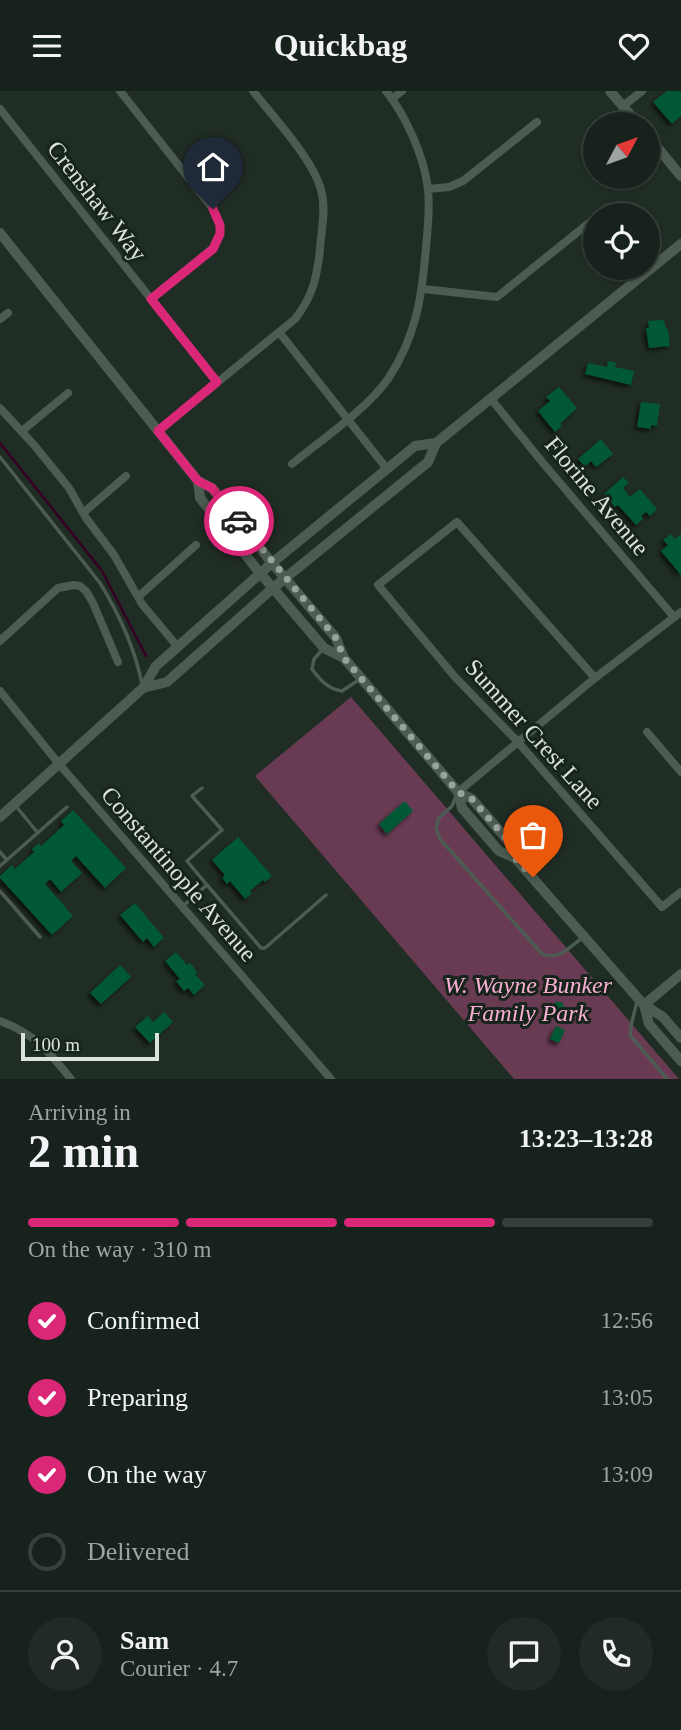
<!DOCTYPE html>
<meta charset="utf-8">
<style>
:root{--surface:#18221c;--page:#212a25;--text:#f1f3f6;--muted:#9fa4a3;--line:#363f3b;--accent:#db2777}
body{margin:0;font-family:Georgia,serif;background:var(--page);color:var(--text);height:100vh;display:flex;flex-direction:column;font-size:26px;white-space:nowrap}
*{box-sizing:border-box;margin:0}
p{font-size:23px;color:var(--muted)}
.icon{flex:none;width:38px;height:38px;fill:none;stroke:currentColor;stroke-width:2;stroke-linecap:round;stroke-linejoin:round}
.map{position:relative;height:988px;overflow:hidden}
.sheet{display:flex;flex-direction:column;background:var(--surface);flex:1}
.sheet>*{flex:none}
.needle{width:46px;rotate:49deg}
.fabs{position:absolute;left:583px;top:21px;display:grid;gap:14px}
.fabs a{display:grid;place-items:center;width:77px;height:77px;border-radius:50%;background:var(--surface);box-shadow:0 2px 5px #0004,0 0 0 2px var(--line);font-size:35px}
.scale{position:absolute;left:21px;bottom:18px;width:138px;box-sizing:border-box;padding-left:7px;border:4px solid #dae2dd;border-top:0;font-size:19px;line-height:24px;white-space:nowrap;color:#dae2dd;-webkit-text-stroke:5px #16241c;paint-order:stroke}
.pin{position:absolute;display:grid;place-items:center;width:60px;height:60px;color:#fff;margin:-72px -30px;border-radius:50% 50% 50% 0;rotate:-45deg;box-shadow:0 0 7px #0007}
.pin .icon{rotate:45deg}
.courier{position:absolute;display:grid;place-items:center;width:70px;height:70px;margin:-35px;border:5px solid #db2777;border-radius:50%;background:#fff;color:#222;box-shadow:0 2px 9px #0007}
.head em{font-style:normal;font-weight:700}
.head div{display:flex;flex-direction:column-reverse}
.head{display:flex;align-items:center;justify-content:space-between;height:119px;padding:0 28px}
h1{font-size:46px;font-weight:700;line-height:52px}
.bar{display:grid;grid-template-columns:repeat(4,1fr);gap:10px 7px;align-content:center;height:84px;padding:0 28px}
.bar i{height:9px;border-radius:5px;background:var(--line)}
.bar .active{background:var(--accent)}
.bar p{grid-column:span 4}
.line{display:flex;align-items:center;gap:18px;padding:0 28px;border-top:2px solid var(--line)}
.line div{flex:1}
.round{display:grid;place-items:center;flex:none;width:74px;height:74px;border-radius:37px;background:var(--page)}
ol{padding:0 28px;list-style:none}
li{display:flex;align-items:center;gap:21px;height:77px}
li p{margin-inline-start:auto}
li .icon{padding:7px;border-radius:50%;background:var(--accent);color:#fff;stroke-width:4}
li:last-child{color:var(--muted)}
li i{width:38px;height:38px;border:4px solid var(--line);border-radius:50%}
header{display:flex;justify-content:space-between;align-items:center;height:91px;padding:0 28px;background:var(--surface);font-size:32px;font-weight:700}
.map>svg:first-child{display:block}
.green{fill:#683b53}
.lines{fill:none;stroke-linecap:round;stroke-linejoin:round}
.stream{stroke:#360022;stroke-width:2.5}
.building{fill:#055836;filter:url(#shadow)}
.service{stroke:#4d5c53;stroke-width:3.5}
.minor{stroke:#4d5c53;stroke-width:8}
.tertiary{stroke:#4d5c53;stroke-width:10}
.secondary{stroke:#4d5c53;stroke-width:10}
.done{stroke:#99a39d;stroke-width:7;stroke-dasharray:0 12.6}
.route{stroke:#db2777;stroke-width:9}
.labels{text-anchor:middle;stroke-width:6;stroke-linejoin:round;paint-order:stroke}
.street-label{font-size:24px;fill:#dae2dd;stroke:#16241c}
.park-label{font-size:24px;font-style:italic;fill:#f8aed3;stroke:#16241c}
</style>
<header><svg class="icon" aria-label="menu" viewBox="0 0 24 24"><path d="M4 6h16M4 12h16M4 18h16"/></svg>Quickbag<svg class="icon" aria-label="heart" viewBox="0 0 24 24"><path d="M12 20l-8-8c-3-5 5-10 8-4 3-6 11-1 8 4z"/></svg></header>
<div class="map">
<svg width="681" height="988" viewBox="0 0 681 988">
<defs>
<filter id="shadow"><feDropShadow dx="-3" dy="3" stdDeviation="2" flood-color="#0009"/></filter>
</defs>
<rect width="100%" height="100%" fill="#202d25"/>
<!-- green -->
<path class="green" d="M351 606 679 988H514L255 685Z"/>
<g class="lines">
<!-- stream -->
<path class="stream" d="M0 352 102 480 146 565"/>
</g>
<!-- building -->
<path class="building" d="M667 0H681V25L672 33 653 11Z
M664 229 666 238H668L670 255 649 257 646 237H649L648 230Z
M608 270 616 272 615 276 634 280 631 294 585 283 588 272 607 276Z
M559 296 577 317 560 333 562 335 555 341 538 320 550 310 546 306Z
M641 311 660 313 657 335 651 334V338L637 336Z
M601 348 613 363 596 376 591 370 585 376 578 368Z
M623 386 629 392 623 397 630 406 640 398 657 418 650 425 646 421 641 425 643 428 636 434 618 414 615 416 604 403Z
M671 443 675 448 681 443V484L661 460 668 454 663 449Z
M405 710 413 720 387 743 379 733Z
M73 719 126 777 105 797 76 765 71 770 82 782 61 801 50 788 45 793 73 825 52 844 0 787V785L12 774 15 778 34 761 32 758 39 752 41 755 64 734 61 730Z
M238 746 272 785 265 791 263 789 250 800 252 802 245 808 230 790 227 793 222 787 225 784 212 769Z
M135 812 164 847 154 856 147 847 143 851 120 824Z
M176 861 187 874 190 872 197 881 195 883 205 894 194 904 188 897 184 900 176 890 180 888 165 870Z
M120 874 131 886 101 913 90 902Z
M555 911H562L565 917 561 923 555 922 552 917Z
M164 921 173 931 150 952 135 936 148 925 153 931Z
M556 935 565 939 559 952 550 948Z"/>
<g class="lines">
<!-- service -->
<path class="service" d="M0 366 100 492C119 523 135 558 142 593
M323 558 314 568 312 578C320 589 328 598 342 600L360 588
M202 697 192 705 222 739 187 770 207 794
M456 705 452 715 439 727 436 737 440 748 542 863C558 870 570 856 582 847
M15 714 38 742
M0 761 7 769
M0 775 67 716
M0 800 40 846
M184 814 207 794 261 857H265L326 804
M637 910 631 935 630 944 667 988"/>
<!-- minor -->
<path class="minor" d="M120 0 213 118 220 134V143L213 157 151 208
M392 8 402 0
M623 15 642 0
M0 18 217 291
M428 98 449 96 463 90 537 31
M598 124 607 117
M423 198 497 206 595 127
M0 228 8 222
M279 241 387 378
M491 308 543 372 674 526
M0 317 34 354 69 397 86 427 114 464 142 513 177 555
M22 340 68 302
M158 340 295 228C313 205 317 186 320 158 321 140 326 121 322 103 316 71 274 27 253 0
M292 373C321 349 367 318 388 288 416 246 422 206 426 156 428 137 430 117 428 98 424 65 406 25 386 0
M83 422 126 385
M138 506 196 454
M0 550 58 497 74 494 80 495 86 500 93 512 118 571
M595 587 457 431 378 494 455 586 517 650 662 816 681 801
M0 600 59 673 331 988
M647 641 681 681
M458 701 595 587 681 521
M0 930C35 943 48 960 71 988"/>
<!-- tertiary -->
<path class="tertiary" d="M610 0 638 33
M648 45 681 85
M644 914 681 883"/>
<!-- secondary -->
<path class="secondary" d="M0 142 198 390 212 397 272 472 336 547 344 567 458 701 472 708 510 752 515 767 644 914 663 926 681 947
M198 390 200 407 260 482 324 557 344 567
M143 597 167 591 273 497 428 371 436 352
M458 701 462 717 499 760 515 767
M0 726 143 597 156 575 272 472 415 355 436 352 681 153
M644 914 649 933 681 970"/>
</g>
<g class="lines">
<!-- done -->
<path class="done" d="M239 430 336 547 344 567 458 701 472 708 510 752 515 767 533 786"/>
<!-- route -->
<path class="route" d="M213 118 220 134V143L213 158 151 208 217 291 158 340 198 390 212 397 239 430"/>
</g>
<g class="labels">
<!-- street labels -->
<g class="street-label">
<text transform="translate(97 110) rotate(52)" y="8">Crenshaw Way</text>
<text transform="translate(597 405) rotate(50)" y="8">Florine Avenue</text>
<text transform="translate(534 643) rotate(48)" y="8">Summer Crest Lane</text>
<text transform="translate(179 783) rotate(49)" y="8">Constantinople Avenue</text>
</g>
<!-- park labels -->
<g class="park-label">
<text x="528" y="902">W. Wayne Bunker<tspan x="528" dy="28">Family Park</tspan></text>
</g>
</g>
</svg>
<div class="fabs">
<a><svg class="needle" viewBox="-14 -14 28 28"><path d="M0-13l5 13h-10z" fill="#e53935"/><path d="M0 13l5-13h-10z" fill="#9fa4a3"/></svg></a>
<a><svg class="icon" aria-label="locate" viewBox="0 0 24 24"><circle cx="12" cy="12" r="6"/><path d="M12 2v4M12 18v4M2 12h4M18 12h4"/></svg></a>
</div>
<div class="scale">100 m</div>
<div class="pin" style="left:533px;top:786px;background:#ea580c"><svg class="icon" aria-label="bag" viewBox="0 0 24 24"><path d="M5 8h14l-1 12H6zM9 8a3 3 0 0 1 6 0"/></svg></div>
<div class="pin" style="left:213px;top:118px;background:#1f2937"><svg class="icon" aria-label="home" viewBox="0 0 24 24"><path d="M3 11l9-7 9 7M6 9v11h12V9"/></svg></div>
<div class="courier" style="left:239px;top:430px"><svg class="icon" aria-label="car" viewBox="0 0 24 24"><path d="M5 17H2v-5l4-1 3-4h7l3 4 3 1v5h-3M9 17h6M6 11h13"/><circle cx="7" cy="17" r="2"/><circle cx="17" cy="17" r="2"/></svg></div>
</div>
<section class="sheet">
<div class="head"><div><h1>2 min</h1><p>Arriving in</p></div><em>13:23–13:28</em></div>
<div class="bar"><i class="active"></i><i class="active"></i><i class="active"></i><i></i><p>On the way · 310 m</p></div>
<ol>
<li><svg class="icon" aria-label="check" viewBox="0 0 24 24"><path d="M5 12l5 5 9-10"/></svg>Confirmed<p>12:56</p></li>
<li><svg class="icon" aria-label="check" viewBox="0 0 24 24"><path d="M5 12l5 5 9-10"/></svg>Preparing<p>13:05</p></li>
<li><svg class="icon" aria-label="check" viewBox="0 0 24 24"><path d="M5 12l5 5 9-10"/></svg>On the way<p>13:09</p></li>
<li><i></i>Delivered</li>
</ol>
<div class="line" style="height:126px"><a class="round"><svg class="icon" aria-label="person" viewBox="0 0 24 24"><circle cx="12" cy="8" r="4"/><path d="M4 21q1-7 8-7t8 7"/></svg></a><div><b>Sam</b><p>Courier · 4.7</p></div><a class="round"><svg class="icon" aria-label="chat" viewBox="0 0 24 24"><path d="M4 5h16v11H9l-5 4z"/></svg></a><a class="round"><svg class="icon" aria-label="phone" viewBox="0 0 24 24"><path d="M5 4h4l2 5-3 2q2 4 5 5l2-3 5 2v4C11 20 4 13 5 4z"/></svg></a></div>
</section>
